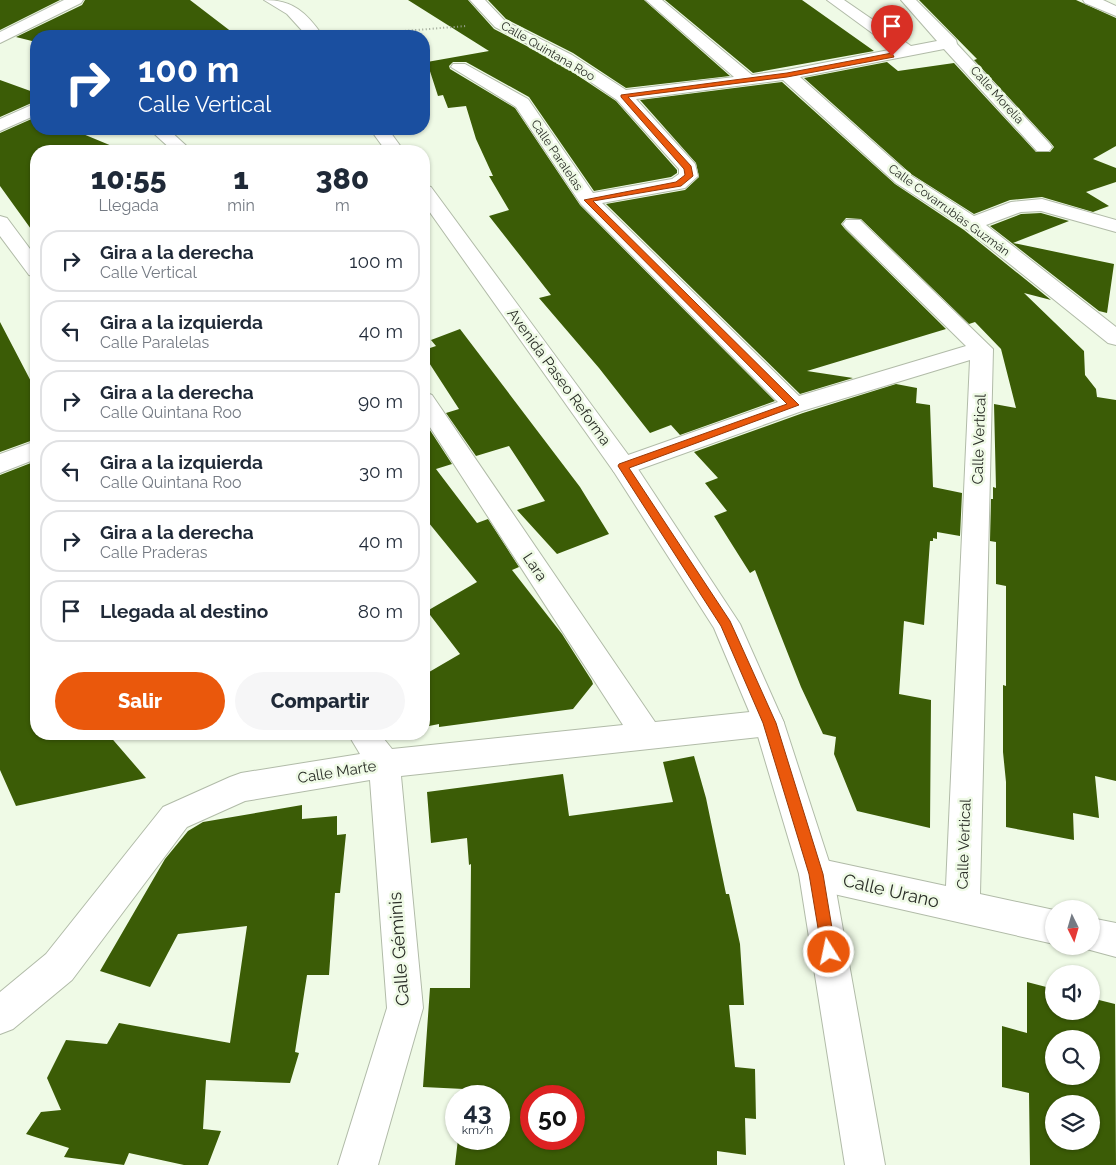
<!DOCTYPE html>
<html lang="es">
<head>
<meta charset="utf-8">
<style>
	body { margin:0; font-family:Raleway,sans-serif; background:#f6f6f7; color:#1f2937; height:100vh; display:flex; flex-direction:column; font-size:19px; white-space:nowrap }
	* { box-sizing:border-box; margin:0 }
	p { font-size:16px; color:#747a83 }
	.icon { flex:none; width:28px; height:28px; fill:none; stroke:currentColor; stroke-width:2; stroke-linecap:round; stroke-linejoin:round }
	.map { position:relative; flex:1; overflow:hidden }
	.drawer { position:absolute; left:30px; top:145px; width:400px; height:595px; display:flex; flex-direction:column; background:#fff; border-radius:20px; box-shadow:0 1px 4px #0004 }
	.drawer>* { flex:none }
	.guide { position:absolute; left:30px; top:30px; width:400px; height:105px; border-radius:20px; box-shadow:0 1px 4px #0004; background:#1a4fa0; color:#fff; overflow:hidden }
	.needle { width:32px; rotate:175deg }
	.controls { position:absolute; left:1045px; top:900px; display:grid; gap:10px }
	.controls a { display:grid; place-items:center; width:55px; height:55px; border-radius:50%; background:#fff; box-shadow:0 1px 4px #0004; font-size:25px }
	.speed { position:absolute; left:445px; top:1085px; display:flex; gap:10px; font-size:25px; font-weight:700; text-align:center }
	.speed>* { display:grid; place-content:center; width:65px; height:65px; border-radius:50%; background:#fff; box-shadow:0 1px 4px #0004; line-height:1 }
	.speed small { font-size:12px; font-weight:400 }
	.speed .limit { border:8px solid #d22; background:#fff; color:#111 }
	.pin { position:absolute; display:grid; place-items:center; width:42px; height:42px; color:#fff; margin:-51px -21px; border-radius:50% 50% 50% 0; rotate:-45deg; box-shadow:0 0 5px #0007 }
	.pin .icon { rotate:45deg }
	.me { position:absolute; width:55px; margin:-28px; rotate:350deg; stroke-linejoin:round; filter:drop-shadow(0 0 4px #0008) }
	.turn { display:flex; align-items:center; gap:18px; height:105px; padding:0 25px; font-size:22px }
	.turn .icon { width:65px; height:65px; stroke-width:2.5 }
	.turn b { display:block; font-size:35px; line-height:42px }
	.eta { display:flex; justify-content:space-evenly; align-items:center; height:85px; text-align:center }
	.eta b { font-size:30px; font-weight:800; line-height:35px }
	.cta { display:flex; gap:10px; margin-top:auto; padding:10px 25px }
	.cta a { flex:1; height:58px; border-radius:30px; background:#ea580c; color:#fff; font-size:20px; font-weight:800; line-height:58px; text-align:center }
	.cta a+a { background:#f6f6f7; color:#1f2937 }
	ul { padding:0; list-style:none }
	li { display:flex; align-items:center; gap:15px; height:62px; margin:0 10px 8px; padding:0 15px; border:2px solid #e0e1e3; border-radius:20px }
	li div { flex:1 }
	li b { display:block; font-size:19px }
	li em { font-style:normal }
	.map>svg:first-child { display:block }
	.building { fill:#3b5c06; fill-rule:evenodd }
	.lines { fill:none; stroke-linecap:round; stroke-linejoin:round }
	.street-casing { stroke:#b1bba8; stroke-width:2 }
	.secondary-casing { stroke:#b1bba8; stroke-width:2 }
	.path { stroke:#9ba394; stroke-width:2; stroke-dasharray:1 2.5; stroke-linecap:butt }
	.street { fill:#fff; fill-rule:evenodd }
	.secondary { fill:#fff; fill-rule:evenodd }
	.route { fill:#ea580c; stroke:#983908 }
	.labels { text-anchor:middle; stroke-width:5; stroke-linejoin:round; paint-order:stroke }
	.far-street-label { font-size:12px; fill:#2a2e27; stroke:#effae6 }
	.street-label { font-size:15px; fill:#2a2e27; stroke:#effae6 }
	.near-street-label { font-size:18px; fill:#2a2e27; stroke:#effae6 }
</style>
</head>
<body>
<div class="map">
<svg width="1116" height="1165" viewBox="0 0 1116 1165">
	<rect width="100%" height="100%" fill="#effae6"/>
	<path class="building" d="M0,0H60L0,30Z
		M85,0H190L237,36H36V42L16,37L82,5Z
		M408,0H468L494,29L559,63L616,101L677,170V173L671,177L594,191L529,97L466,62H453L449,66L450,69L515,108L580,205L775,401L680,435L671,425L650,433L599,368L539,298L551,295L489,216L509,210L489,176H493L476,139L466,106L448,108L443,95L438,96L427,62L489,51Z
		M488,0H644L730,76L626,88L573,53L506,19Z
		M665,0H802L874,51L753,73Z
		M919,0H1076L1116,18V146L1093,159L1116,168V182L1086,192L1109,206L1093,212L1042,197L1010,200L974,214L911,174L804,78L887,62L898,71L954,63L1036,152H1050L1054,147L1050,142L974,60L977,59Z
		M0,80L36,93V101L0,117Z
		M782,82L895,184L964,230L1051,300L1024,293L1084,351L1085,375L1096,389L1097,397L1116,400V781L1095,776L1099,818L1073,813L1074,840L1006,827V782L1003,752V685L1006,686V586L996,584V542L990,541L991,499H993V487L996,488L994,404L1016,408L1001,349L975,322L969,324L861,219L846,218L841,224L845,229L946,329L807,371L853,378L800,394L606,204L685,190L699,177L696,163L640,100Z
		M36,117V129H71L124,151H36V236L0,186V133Z
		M1041,213L1069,221L1013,243L1114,264L1107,313L1099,311L990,226L1021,214Z
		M0,322L36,391V439L0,452Z
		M460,329L580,487L609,534L557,554L517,510L545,501L509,446L476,456L446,413L459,409L424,355V350L436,346L431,340Z
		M896,384L917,388L916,403L930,405L933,487L962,493L960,536L937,532V539L933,538V541H930L924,625L904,621L899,694L931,700L930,828L857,811L834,754L836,737L823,734L801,687L755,570L750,573L714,516L727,511L705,483L718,478L694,452L803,413Z
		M424,421L452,464L436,469L477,523L488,519L519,567L512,570L562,634L592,681L593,684L573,709L439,727V724L424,727V675L460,654L427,611L477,582L424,517Z
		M36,461V734H108L146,778L16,806L0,770V475Z
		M694,756L706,798L726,894H729L740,944L744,1005H729L735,1067L755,1069L756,1119L745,1118L746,1155L717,1151V1165H455L458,1139H499V1096H464V1089L423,1087L430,988H470L471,864L469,865L467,838L431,843L427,792L563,774L569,816L673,802L663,762ZM531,1096H574V1139H531Z
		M302,805V819L337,816V835L346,834L340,893H335L329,975H307L295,1052L299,1053L290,1083L206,1080L203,1129L221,1131L208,1165H184L129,1153L124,1165L64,1157L69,1148L26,1134L41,1112L61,1110L47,1078L66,1040L107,1044L119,1023L230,1043L247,926L178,934L150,987L100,971L165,859L188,831L203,822Z
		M1027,982L1054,989V1011H1091V998L1115,1004L1116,1165H1030L1029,1093L1002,1087V1026L1027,1033ZM1054,1039H1091V1076H1054ZM1054,1104H1091V1141H1054Z"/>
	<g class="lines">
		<g class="street-casing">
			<path id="street" d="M64,0H83L81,3L0,43V32Z
				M470,0H485L505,21L572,55L626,90L734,77L646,0H662L752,75L787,70L894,49L827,0H844L911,46L937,41L901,0H916L956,40L957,44L1049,143L1052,147L1049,151H1037L944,49L800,77L910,175L974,216L1011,202L1042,199L1116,220V232L1041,211L1021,212L986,225L1116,327V345L1108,343L965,228L896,183L783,80L636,99L695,164L698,176L685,188L602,203L799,396L966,346L846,228L843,224L846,220H860L993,349L980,894L1054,910V944L816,890L804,885L799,874L804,863L816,858L946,886L970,360L802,411L632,472L623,475L614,472L611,466L614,460L778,402L581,204L516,107L451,67L453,64H465L528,99L593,193L672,179L679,174V169L617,100L560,61L495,27Z
				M1083,0H1103L1116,6V16L1085,3Z
				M36,103V115L0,131V119Z
				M149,129H168L192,151H173Z
				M0,216L7,218L36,257V277L29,275L0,236Z
				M424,392L432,395L655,722L769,710L780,714L784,723L780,732L769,736L401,776L423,1008L378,1165H338L387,1008L370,780L245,801L187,827L72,980L13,1029L0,1034V992L46,954L163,807L230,777L241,773L360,754L348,734H380L392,749L623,725L424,418Z
				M36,441V459L0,473V454Z
				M1091,918L1116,923V957L1079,947L1091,946Z"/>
		</g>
		<g class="secondary-casing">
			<path id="secondary" d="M264,0C293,0 306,12 323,36H307L287,14Z
				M370,129H388L404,151H386Z
				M424,185L431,187L632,460L740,624L784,723L833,874L885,1165H845L799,874L754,723L714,628L614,472L424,204Z"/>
		</g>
		<path class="path" d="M342,36L466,26"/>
		<use href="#street" class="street"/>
		<use href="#secondary" class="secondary"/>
	</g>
	<path class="route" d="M892,53L894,57L787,77L628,97L691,166L693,176L681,186L593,201L799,405L629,468L730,621L776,723L823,874L836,952L834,957L829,959L824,957L822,952L809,874L763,723L721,626L618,466L619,464L787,404L584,200L676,182L685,175L684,169L621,97V95L787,73Z"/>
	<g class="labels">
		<g class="far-street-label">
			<text transform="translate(548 51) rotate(30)" y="4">Calle Quintana Roo</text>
			<text transform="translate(997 95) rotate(48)" y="4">Calle Morelia</text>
			<text transform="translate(557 155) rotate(56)" y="4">Calle Paralelas</text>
			<text transform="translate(949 210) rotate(36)" y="4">Calle Covarrubias Guzmán</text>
		</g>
		<g class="street-label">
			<text transform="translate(559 377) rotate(54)" y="5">Avenida Paseo Reforma</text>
			<text transform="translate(979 439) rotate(-88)" y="5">Calle Vertical</text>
			<text transform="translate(535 567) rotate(56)" y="5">Lara</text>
			<text transform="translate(337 772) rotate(-9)" y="5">Calle Marte</text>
			<text transform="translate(964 844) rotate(-88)" y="5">Calle Vertical</text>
		</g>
		<g class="near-street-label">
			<text transform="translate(891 891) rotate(13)" y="6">Calle Urano</text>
			<text transform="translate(399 949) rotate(-94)" y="6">Calle Géminis</text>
		</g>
	</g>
</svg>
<div class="controls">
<a><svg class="needle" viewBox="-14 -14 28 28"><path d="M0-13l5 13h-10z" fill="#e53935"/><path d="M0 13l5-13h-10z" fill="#747a83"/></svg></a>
<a><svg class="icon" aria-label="sound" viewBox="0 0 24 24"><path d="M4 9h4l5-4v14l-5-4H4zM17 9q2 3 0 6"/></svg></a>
<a><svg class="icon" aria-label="search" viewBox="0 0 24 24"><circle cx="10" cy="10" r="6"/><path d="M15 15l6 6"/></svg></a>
<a><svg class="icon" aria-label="layers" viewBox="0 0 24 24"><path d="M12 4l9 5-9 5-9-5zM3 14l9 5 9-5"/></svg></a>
</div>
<div class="speed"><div>43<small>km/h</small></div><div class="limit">50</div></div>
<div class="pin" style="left:892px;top:56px;background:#d93025"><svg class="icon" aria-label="arrive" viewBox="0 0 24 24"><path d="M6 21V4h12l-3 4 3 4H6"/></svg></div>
<svg class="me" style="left:829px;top:952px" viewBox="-20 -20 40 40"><circle r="17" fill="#ea580c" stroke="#fff" stroke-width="3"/><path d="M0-11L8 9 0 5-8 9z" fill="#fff"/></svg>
<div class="guide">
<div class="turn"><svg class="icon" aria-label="right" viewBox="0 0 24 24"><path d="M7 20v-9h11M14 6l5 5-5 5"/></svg><div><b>100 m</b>Calle Vertical</div></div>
</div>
<section class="drawer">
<div class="eta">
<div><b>10:55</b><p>Llegada</p></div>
<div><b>1</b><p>min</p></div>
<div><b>380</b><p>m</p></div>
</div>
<ul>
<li><svg class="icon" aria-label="right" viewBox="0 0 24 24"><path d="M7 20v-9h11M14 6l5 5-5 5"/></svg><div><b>Gira a la derecha</b><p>Calle Vertical</p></div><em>100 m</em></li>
<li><svg class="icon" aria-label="left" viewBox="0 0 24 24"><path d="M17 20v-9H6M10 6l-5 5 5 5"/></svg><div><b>Gira a la izquierda</b><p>Calle Paralelas</p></div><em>40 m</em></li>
<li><svg class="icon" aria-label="right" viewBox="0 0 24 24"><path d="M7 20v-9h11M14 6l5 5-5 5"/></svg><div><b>Gira a la derecha</b><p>Calle Quintana Roo</p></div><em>90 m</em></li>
<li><svg class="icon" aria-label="left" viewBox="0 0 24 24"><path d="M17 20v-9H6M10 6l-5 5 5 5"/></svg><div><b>Gira a la izquierda</b><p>Calle Quintana Roo</p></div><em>30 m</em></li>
<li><svg class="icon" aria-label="right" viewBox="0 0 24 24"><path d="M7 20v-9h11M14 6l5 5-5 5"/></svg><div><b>Gira a la derecha</b><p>Calle Praderas</p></div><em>40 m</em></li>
<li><svg class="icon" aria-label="arrive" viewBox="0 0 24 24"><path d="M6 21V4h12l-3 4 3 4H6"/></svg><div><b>Llegada al destino</b></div><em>80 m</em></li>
</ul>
<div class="cta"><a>Salir</a><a>Compartir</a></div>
</section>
</div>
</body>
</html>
